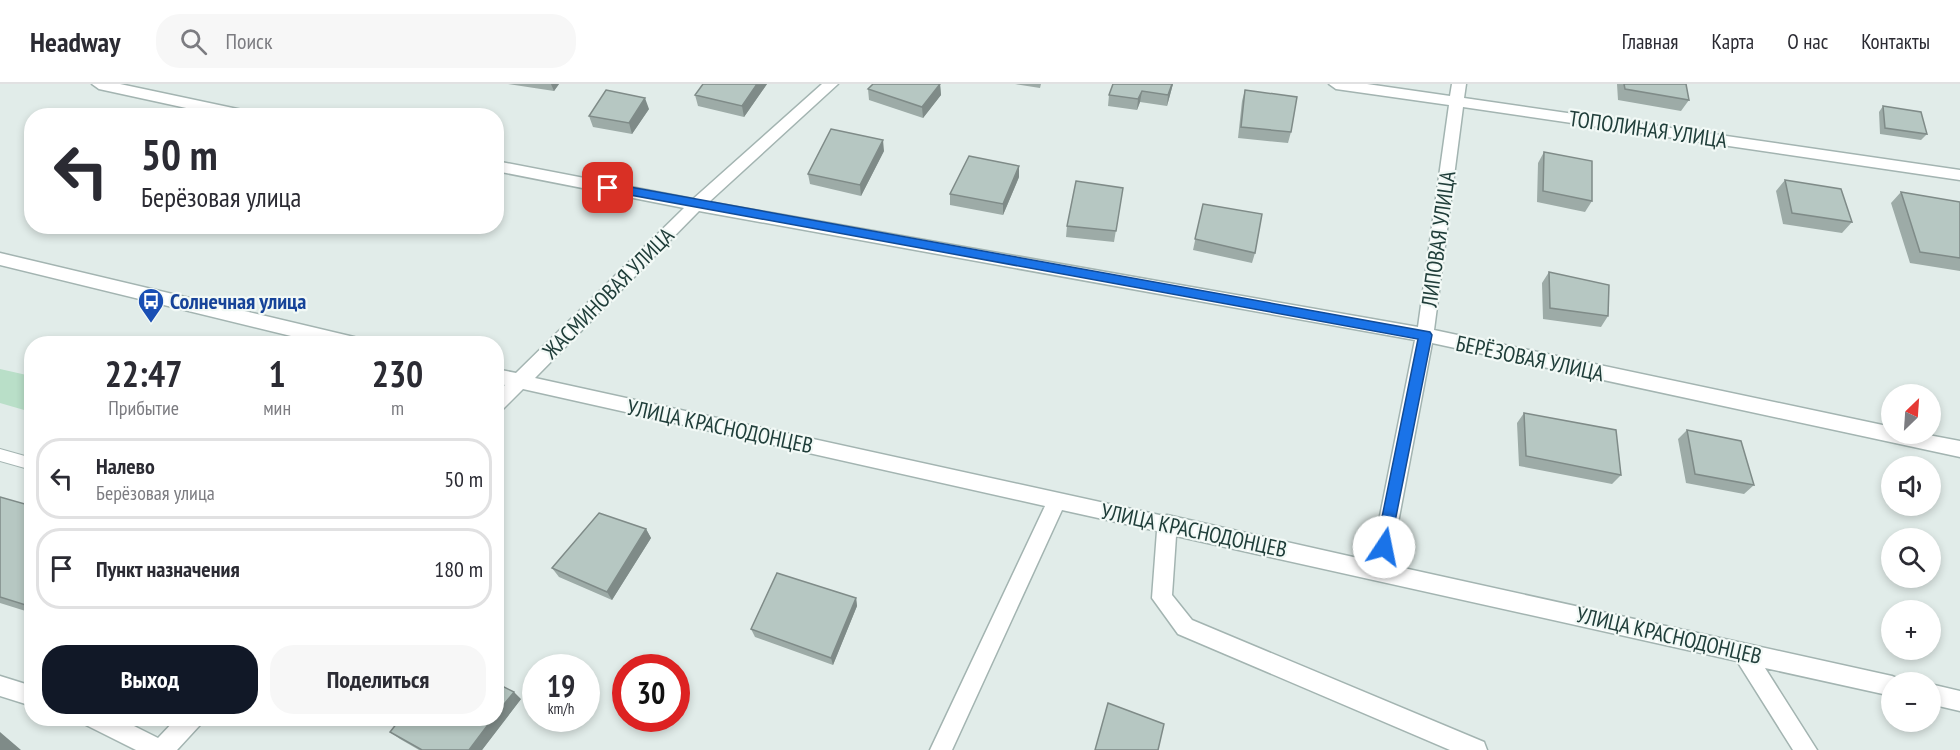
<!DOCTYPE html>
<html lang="ru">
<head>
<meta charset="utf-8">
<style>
	body { margin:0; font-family:"PT Sans Narrow",sans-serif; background:#f7f7f7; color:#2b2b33; height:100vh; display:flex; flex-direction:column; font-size:22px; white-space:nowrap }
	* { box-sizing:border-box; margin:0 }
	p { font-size:20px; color:#7c7c81 }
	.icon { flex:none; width:33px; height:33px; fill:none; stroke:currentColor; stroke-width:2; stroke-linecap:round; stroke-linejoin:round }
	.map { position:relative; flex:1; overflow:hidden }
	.panel { position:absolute; left:24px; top:252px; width:480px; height:390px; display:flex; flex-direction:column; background:#fff; border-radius:24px; box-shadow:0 3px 9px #0003 }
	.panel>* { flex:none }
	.top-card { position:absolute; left:24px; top:24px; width:480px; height:126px; border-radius:24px; box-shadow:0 3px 9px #0003; background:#fff; color:#2b2b33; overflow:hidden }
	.needle { width:39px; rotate:25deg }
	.fabs { position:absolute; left:1881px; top:300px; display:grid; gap:12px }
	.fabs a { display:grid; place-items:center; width:60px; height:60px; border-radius:50%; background:#fff; box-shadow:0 3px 9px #0003; font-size:30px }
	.speed { position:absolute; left:522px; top:570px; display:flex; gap:12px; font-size:30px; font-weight:700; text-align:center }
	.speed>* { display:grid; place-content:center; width:78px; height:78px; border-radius:50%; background:#fff; box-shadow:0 3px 9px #0003; line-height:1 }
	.speed small { font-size:15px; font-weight:400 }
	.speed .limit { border:9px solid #d22; background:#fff; color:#111 }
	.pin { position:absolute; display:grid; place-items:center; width:51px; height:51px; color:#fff; margin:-26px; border-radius:12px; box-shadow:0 3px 9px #0006 }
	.me { position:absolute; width:66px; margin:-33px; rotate:11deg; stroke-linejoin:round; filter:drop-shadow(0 0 4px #0008) }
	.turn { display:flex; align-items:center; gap:21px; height:126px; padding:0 18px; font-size:27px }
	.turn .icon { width:78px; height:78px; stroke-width:2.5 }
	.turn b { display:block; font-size:42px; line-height:51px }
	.eta { display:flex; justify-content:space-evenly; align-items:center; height:102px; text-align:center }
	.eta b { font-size:36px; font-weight:700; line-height:42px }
	.primary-button { display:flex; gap:12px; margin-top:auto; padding:12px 18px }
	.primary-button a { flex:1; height:69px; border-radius:24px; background:#111827; color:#fff; font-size:24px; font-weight:700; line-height:69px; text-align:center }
	.primary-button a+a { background:#f7f7f7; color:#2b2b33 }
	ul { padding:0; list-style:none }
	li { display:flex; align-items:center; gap:18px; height:81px; margin:0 12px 9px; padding:0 6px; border:3px solid #e1e1e2; border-radius:24px }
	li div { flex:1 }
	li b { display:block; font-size:22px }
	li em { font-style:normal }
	header { display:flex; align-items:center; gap:36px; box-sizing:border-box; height:84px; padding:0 30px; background:#fff; border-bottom:2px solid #e1e1e2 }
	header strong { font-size:28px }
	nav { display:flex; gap:33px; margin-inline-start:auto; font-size:21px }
	.search { width:420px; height:54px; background:#f7f7f7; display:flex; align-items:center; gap:15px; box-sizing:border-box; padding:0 21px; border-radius:24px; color:#7c7c81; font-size:22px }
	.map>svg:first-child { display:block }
	.green { fill:#b9dfc8 }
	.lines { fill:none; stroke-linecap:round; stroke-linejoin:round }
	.service-casing { stroke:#a3b4b1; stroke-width:2 }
	.minor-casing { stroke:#a3b4b1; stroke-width:3 }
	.service { fill:#fff; fill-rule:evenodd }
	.minor { fill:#fff; fill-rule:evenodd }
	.wall { fill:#9daba7 }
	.shaded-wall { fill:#7f8b88 }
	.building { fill:#b6c7c2; stroke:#7f8b88; stroke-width:1.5 }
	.route { fill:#1a73e8; stroke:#114b97; stroke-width:1.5 }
	.labels { text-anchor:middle; stroke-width:4.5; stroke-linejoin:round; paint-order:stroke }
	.street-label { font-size:22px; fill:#203e3a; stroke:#f2f9f6 }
	.transit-label { font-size:22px; font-weight:bold; fill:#164399; stroke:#f2f9f6; text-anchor:start }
</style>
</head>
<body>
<header>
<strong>Headway</strong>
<div class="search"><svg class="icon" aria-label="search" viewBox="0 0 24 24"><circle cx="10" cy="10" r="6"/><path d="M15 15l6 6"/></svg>Поиск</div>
<nav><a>Главная</a><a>Карта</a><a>О нас</a><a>Контакты</a></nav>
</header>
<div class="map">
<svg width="1960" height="666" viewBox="0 0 1960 666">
	<rect width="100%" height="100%" fill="#e1ece9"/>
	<path class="green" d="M0,285L31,292V328L0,319Z"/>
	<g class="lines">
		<g class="service-casing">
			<path id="service" d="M0,365L32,374V386L0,377Z"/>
		</g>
		<g class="minor-casing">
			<path id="minor" d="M92,0H120L247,27L254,32H223L99,5Z
				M822,0H838L709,118L1418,243L1449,21L1336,5L1329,0H1367L1450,12L1452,0H1466L1464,14L1960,86V96L1463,23L1434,246L1892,343V350H1923L1960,357V373L1432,259L1390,481L1892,592L1899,595L1901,598H1892V612L1765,584L1817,666H1793L1737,577L1176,452L1172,511L1192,536L1484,658L1487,666H1450L1178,550L1152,514L1157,447L1062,426L952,666H930L1045,422L523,305L502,326L496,328V309L505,301L496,299V285L516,289L684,124L496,87V77L693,115ZM699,127L1415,256L1371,477L1167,431L1164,432L535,294Z
				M0,169L354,253L360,255L362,260H324L0,181Z
				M0,592L32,602V622L0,612Z
				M1930,600L1960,607V627L1930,620Z
				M83,634H118L158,654L177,634H203L200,641L177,666H136L86,641Z"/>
		</g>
		<use href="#service" class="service"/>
		<use href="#minor" class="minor"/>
	</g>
	<path class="wall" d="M508,0H559L554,7Z
		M703,0H767L744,33L698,22L695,11Z
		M940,0L941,11L923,34L869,16L868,5Z
		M1015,0H1041L1040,4Z
		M1113,0H1173L1167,22L1140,18L1137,26L1108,22L1109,11Z
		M1617,0H1686L1689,16L1681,27L1618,16Z
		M1245,6L1291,48L1288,59L1238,54L1242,17Z
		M1883,22L1927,50L1921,56L1880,50L1879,28Z
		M649,25L632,50L593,43L589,32Z
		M884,67L861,112L810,100L808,90Z
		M1544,68L1592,117L1585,128L1537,118L1538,79Z
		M1019,93L1003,131L950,121V110Z
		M1785,96L1852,138L1842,149L1783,140L1776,107Z
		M1123,104L1114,158L1066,153L1067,142Z
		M1901,108L1960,118V187L1910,179L1891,119Z
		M1203,120L1255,169L1252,179L1193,166Z
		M416,142H439L437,146Z
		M1549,188L1608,232L1601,243L1543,235L1542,199Z
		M1524,329L1621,391L1612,400L1519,382L1517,339Z
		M1687,346L1754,401L1744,410L1686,399L1678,355Z
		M0,413L32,422V529L0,519Z
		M646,445L651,454L612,516L559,493L552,484Z
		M856,514L857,522L833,581L755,553L751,545Z
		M521,615L482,666H419L400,655L390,648Z"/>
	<path class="shaded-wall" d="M551,0H559L554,7Z
		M757,0H767L744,33L742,22Z
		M940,0L941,11L923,34L922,23Z
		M1172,0H1173L1167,22L1168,11Z
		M1142,7L1140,18L1137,26L1138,15Z
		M645,14L649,25L632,50L629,39Z
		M883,56L884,67L861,112L860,101Z
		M1019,82V93L1003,131V120Z
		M646,445L651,454L612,516L607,508Z
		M856,514L857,522L833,581L831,574Z
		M514,608L521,615L482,666H469L493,634H496V630Z
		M0,648L21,666H0Z"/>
	<path class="building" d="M703,0H757L742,22L695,11Z
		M873,0H940L922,23L868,5Z
		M1113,0H1172L1168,11L1142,7L1138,15L1109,11Z
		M1624,0H1686L1689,16L1625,5Z
		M606,6L645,14L629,39L589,32Z
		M1245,6L1297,13L1291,48L1241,43Z
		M1883,22L1921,28L1927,50L1885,44Z
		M831,45L883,56L860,101L808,90Z
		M1544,68L1592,77V117L1543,107Z
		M969,72L1019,82L1003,120L950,110Z
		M1785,96L1841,105L1852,138L1792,129Z
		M1076,97L1123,104L1116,147L1067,142Z
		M1901,108L1960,118V174L1920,168Z
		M1203,120L1262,130L1255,169L1195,155Z
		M1549,188L1609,201L1608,232L1550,224Z
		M1524,329L1616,346L1621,391L1526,372Z
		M1687,346L1741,357L1754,401L1695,390Z
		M0,413L32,422V523L0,513Z
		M599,429L646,445L607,508L552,484Z
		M777,489L856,514L831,574L751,545Z
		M496,599L514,608L496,630Z
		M1108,619L1164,640L1158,666H1095Z
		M401,634H493L469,666H422L390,648Z"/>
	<path class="route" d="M608,99L1430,248L1432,251L1389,468L1384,469L1379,468L1376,463L1418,255L603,106V101Z"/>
	<defs>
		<g id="bus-pin" transform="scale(1.35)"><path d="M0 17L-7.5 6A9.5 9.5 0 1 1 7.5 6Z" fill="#1a4fb4" stroke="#f2f9f6"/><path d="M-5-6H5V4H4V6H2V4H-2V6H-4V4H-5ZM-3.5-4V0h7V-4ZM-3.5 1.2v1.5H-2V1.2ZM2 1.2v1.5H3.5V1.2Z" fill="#fff"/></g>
	</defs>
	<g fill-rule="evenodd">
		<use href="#bus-pin" x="151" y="217"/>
	</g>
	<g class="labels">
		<g class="street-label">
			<text transform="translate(1648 45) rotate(8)" y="8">ТОПОЛИНАЯ УЛИЦА</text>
			<text transform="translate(1438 155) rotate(-82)" y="8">ЛИПОВАЯ УЛИЦА</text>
			<text transform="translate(608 209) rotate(-45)" y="8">ЖАСМИНОВАЯ УЛИЦА</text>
			<text transform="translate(1530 274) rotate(12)" y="8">БЕРЁЗОВАЯ УЛИЦА</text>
			<text transform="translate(720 342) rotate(12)" y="8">УЛИЦА КРАСНОДОНЦЕВ</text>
			<text transform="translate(1194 446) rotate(12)" y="8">УЛИЦА КРАСНОДОНЦЕВ</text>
			<text transform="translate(1669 551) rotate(13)" y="8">УЛИЦА КРАСНОДОНЦЕВ</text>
		</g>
		<g class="transit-label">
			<text x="170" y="225">Солнечная улица</text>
		</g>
	</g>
</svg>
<div class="fabs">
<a><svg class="needle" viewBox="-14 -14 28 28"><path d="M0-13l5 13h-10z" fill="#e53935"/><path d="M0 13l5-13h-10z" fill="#7c7c81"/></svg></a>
<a><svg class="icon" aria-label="sound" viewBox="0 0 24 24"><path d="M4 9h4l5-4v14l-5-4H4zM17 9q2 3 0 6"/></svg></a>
<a><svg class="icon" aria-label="search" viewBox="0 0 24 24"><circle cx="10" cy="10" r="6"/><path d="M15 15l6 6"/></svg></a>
<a>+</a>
<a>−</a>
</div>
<div class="speed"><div>19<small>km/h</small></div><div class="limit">30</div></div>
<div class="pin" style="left:608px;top:104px;background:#d93025"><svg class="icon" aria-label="arrive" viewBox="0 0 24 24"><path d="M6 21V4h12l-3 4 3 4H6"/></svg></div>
<svg class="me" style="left:1384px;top:463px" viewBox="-20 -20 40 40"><circle r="19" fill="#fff"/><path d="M0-13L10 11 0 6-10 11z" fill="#1a73e8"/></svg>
<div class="top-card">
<div class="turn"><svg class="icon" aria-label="left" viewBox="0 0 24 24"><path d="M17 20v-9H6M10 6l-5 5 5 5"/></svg><div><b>50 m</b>Берёзовая улица</div></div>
</div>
<section class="panel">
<div class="eta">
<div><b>22:47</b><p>Прибытие</p></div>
<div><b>1</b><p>мин</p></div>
<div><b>230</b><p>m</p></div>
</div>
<ul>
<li><svg class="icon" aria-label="left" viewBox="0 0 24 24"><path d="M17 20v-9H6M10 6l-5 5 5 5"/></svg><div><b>Налево</b><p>Берёзовая улица</p></div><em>50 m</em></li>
<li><svg class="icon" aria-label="arrive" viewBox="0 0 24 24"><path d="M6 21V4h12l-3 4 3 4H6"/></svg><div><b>Пункт назначения</b></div><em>180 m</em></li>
</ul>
<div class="primary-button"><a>Выход</a><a>Поделиться</a></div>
</section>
</div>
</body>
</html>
